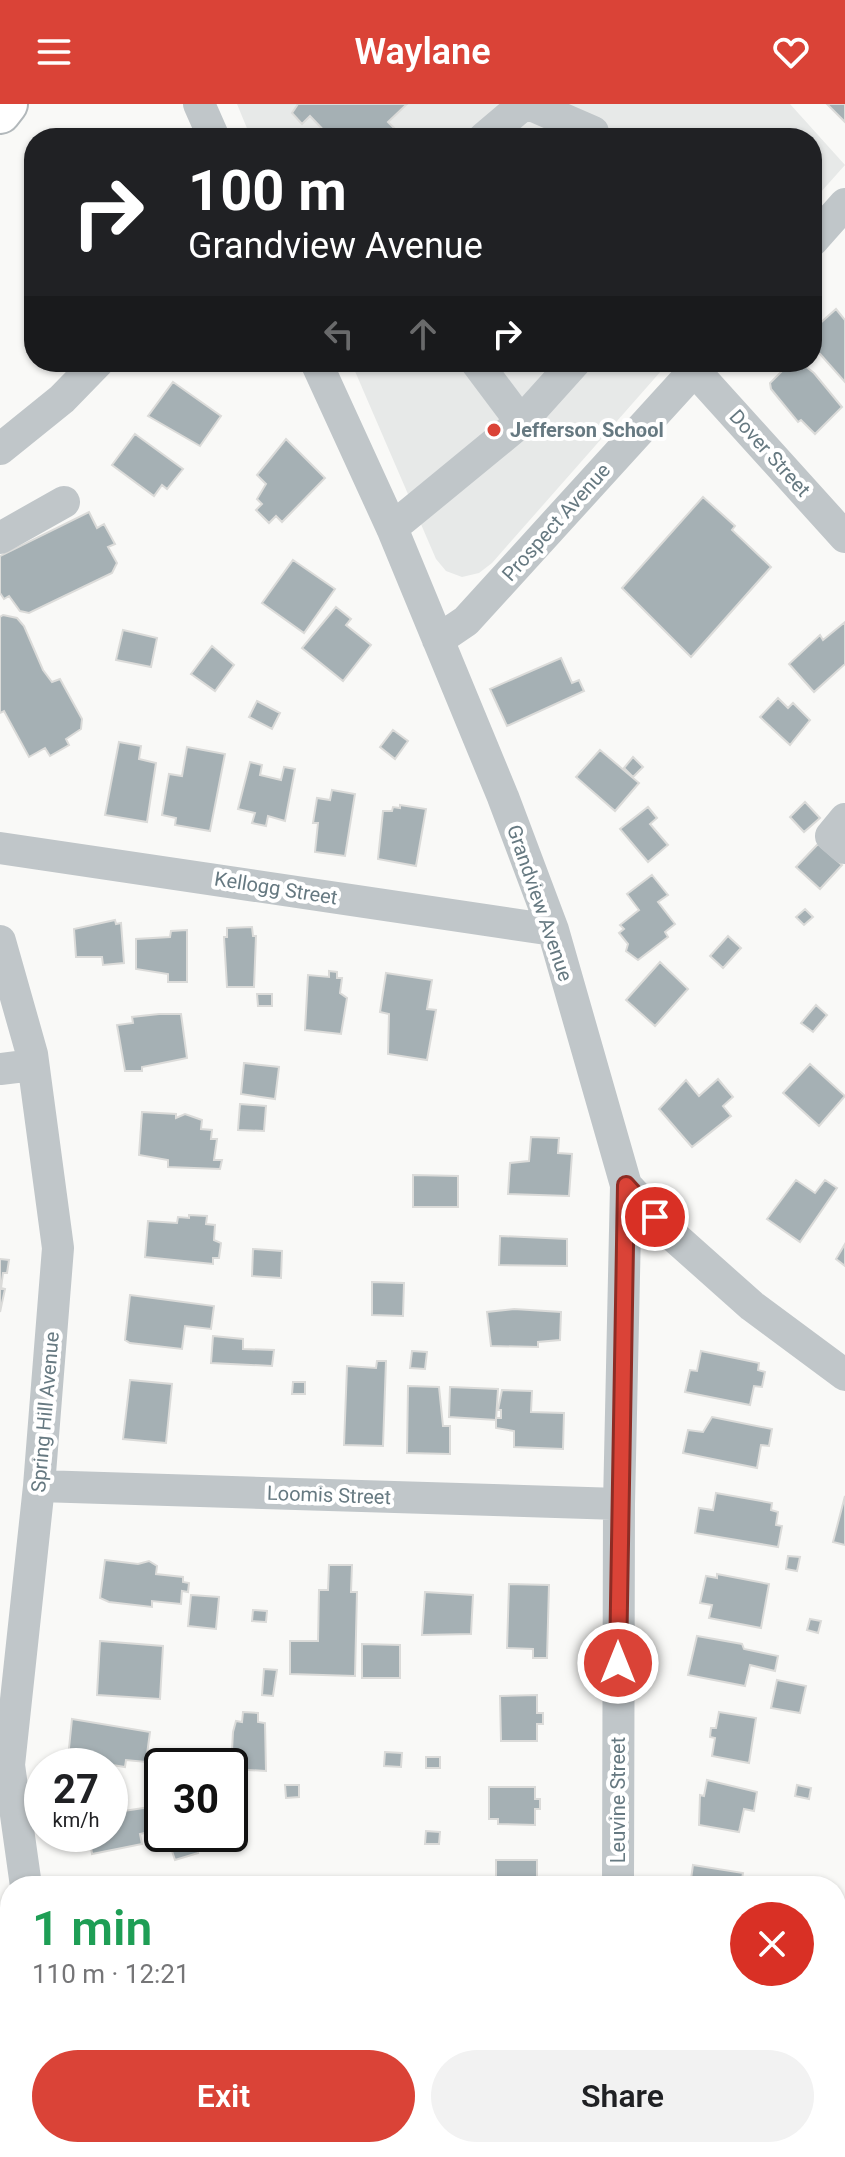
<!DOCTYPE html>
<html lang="en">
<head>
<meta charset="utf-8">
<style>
	body { margin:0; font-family:Roboto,sans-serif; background:#f2f2f2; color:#202124; height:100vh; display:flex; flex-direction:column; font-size:30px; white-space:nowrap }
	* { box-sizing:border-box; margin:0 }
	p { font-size:26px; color:#757577 }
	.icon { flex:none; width:44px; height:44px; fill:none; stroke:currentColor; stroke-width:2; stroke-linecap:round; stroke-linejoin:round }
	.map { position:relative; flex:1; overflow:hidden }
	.details { position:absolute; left:0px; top:1772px; width:846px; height:282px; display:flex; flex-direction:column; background:#fff; border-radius:32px 32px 0 0; box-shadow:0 2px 6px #0004 }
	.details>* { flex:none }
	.guide { position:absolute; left:24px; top:24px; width:798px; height:244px; border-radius:32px; box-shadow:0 2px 6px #0004; background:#202124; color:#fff; overflow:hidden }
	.speed { position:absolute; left:24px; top:1644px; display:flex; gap:16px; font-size:40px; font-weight:700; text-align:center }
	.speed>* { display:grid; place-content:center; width:104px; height:104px; border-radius:50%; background:#fff; box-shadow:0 2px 6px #0004; line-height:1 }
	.speed small { font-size:20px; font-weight:400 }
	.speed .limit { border:4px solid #111; border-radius:12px; background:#fff; color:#111 }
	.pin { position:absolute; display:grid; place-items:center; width:68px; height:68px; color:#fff; margin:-34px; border:4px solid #fff; border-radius:50%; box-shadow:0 2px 8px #0007 }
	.me { position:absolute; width:88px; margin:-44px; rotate:0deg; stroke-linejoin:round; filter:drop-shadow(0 0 6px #0008) }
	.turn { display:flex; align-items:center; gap:28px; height:168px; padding:0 32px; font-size:36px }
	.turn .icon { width:104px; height:104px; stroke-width:2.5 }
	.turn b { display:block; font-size:56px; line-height:68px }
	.lanes { display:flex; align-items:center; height:76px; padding:0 32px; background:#0003; justify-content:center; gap:40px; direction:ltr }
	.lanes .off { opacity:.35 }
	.round { display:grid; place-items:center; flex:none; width:84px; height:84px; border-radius:42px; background:#f2f2f2 }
	.overview { display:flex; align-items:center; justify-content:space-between; height:136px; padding:0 32px }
	h1 { font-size:48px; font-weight:600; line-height:60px; color:#1e9e55 }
	.button { display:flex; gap:16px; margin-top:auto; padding:16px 32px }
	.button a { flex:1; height:92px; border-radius:48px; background:#da4337; color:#fff; font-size:32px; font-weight:600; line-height:92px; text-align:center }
	.button a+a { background:#f2f2f2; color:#202124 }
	header { display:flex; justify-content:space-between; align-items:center; height:104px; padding:0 32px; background:#da4337; color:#fff; font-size:36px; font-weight:600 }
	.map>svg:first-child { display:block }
	.built { fill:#e7e9e8 }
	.building { fill:#a5b0b4; stroke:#dbdbd9; stroke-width:2 }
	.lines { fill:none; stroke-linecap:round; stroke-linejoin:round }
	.major-casing { stroke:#b2b8bb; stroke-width:44 }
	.minor { stroke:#c0c6c9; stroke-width:32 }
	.major { stroke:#fff; stroke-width:40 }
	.route-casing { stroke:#8e2c24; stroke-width:20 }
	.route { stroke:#da4337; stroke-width:14 }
	.poi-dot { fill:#da4337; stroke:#fff; stroke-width:3 }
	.labels { text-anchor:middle; stroke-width:8; stroke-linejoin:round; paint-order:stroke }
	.poi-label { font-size:20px; font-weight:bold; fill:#667981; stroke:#fff; text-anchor:start }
	.street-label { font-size:20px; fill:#667981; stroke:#fff }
</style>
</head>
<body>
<header><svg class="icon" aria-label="menu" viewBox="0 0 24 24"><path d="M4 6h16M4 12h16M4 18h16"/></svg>Waylane<svg class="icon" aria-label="heart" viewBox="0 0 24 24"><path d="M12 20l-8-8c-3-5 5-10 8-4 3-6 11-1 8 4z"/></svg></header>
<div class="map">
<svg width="845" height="2053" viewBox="0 0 845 2053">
	<rect width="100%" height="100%" fill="#f9f9f7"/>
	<path class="built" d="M237,0H790L845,61L812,98V34H251Z
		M351,258H669L492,459L479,469L462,473L446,467L436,455Z"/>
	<path class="building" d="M298,0H407L388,18L396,26L388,34L377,31L374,34H331L310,12L302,20L292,9Z
		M827,0H845V18Z
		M836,205L845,216V278L812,241V232L819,225L817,222Z
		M791,258H800L814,269L842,303L815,330L801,316L798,318L771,285L770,279Z
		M173,278L221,312L200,342L148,312Z
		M135,330L183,365L167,385L162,381L154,392L112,361Z
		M286,335L325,374L282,418L276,412L269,419L256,406L262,400L257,395L266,380L257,371Z
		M703,393L735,422L732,426L771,463L691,553L622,484Z
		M89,408L97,424L104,420L115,440L108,443L117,459L112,469L29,509L20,507L9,492L4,495L0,489V452Z
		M293,456L335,485L304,529L262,499Z
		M336,503L351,515L346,521L371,541L343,577L302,544Z
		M3,511L17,514L24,522L43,566L52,578L60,575L82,615L81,625L66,635L69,641L50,652L45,644L29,653L4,607L0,609V513Z
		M845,518V560L814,588L789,560L820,531L823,536Z
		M123,526L157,534L151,563L116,556Z
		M212,542L234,561L215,587L191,570Z
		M561,554L572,579L579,576L584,587L507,622L490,585Z
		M778,594L788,604L793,599L810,616L790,641L760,613Z
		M257,597L280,609L272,625L249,613Z
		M393,626L408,637L395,655L380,643Z
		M119,638L141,642L139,655L156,659L147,718L105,711Z
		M187,643L225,650L210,727L175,721L176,714L162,711L169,670L182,672Z
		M600,646L639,679L615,707L576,673Z
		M633,653L643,663L633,673L624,664Z
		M250,658L262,661L260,671L281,676L284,663L295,665L285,717L268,712L266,722L252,719L255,709L238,705Z
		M332,686L355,690L345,752L315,748L318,719H313L317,694L330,696Z
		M805,698L820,714L804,728L790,713Z
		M400,701L426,705L416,762L378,755L383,707H392L393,703L400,704Z
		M648,703L657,714L650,720L668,741L648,758L620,725Z
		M818,740L842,761L820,785L796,763Z
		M652,771L668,791L658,798L675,820L665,828L668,833L638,856L626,847L628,840L619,829L624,825L620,821L639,806L627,790Z
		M805,805L813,813L804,821L796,813Z
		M115,816L116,820L121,819L124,859L103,861L102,853H76L74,825Z
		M252,823L253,832H256L254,883H227L224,833H227V824Z
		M187,826V878H168V870L136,865V835L170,833L171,827Z
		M728,832L741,844L723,864L710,852Z
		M660,858L688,885L655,922L626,896Z
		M329,867L337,868V874H342L340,889L347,894L341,930L305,926L308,871L329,873Z
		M386,869L432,876L427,905L436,906L427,956L388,950L389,910L380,908Z
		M257,890H272V902H258Z
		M816,901L827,911L813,928L801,919Z
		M159,910H181L187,954L142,963V967H125L117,921L133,919L132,913Z
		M244,959L279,963L275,995L241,990Z
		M810,960L845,992L819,1022L783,989Z
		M718,975L733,993L723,1002L731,1012L692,1043L659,1005L686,976L699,992Z
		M240,1000L266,1002L264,1027L238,1026Z
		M142,1008L176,1010V1014L185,1010L202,1016L201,1025L212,1026L211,1035H217L214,1056H222L220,1065L168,1063V1056L139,1051Z
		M531,1033L559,1034L558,1049L572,1050L569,1092L508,1090L510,1059L529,1057Z
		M413,1071L458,1072V1103H413Z
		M796,1076L815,1089L825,1076L837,1084L800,1138L767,1115Z
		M189,1111L207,1112L206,1120L215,1121L214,1136L221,1139L219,1154H213V1160L145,1153L148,1117L177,1119L178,1113L189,1114Z
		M500,1132L567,1135V1162L499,1161Z
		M845,1140V1162L836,1155Z
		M253,1145L282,1147L281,1174L252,1172Z
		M0,1155L9,1156L7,1169H3L1,1184L5,1185L0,1208Z
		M372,1178L404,1179L403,1212L372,1211Z
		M130,1191L214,1202L211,1225L185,1222L182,1245L130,1239L125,1236Z
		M514,1205L561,1208L560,1236L538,1238V1243L491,1242L487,1208Z
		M213,1232L243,1235V1245L274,1246L272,1262L211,1259Z
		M412,1247L427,1248L425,1265L410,1264Z
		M701,1247L759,1259L758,1266L765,1268L762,1283L754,1282L750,1301L685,1288L690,1266L697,1267Z
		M377,1257H386L383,1342L344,1341L347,1262L376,1264Z
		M130,1276L172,1280L166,1339L123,1335Z
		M293,1278H305V1290H292Z
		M408,1282L439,1283L443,1322H450V1350L407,1349Z
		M450,1283L498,1285L496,1316L449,1313Z
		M502,1286L532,1287L531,1308L564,1309L563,1345L514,1343V1327L496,1324V1314H501V1306H498Z
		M712,1313L772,1325L769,1342L761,1341L757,1364L683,1349L688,1326L703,1328Z
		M716,1389L772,1399L771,1406L778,1408L776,1421L782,1422L778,1443L695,1429L699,1404L713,1406Z
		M845,1392V1441L833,1438Z
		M788,1452L800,1453L797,1467L786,1465Z
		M105,1456L138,1460L149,1457L157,1462L156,1470L183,1473V1478L189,1479L188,1488L182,1487L181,1500L152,1497V1503L109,1498L100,1494Z
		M329,1461H352L351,1488H357L355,1572L290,1570V1537H318L319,1486H328Z
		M717,1470L769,1480L761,1524L709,1514L712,1501L700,1499L706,1472L717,1474Z
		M509,1480L549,1481L547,1554H533V1545L507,1544Z
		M425,1488L473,1491L471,1530L422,1531Z
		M191,1491L219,1493L216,1525L188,1522Z
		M253,1506L267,1507L266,1518L252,1517Z
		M810,1515L821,1517L818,1529L807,1526Z
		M697,1532L742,1540L744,1545L778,1552L775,1567L750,1561L745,1582L688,1571Z
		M100,1537L163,1542L160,1595L97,1591Z
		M362,1540L400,1541V1574H362Z
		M264,1565L277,1566L273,1592L262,1591Z
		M777,1576L806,1582L800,1609L771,1604Z
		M537,1591V1609H543V1620H537V1637H501L500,1592Z
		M243,1608L258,1609V1618L265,1619L266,1667L231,1665L233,1628L236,1617L242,1618Z
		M719,1608L756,1614L749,1659L712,1652L715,1634L710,1633L711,1624H716Z
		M72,1615L150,1628L146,1658L126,1656L125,1663L68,1654Z
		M385,1648L402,1649L401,1663L384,1662Z
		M426,1653H440V1664H426Z
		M707,1676L757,1688L754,1707L744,1705L739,1728L699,1721L700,1691L704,1692Z
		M285,1681H299V1693L286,1694Z
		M797,1681L811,1684L809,1695L795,1692Z
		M489,1683H535V1695H540V1705H535V1721L498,1720V1715H489Z
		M157,1702L162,1725L140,1730L142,1740L92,1750L89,1730H110V1709Z
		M426,1727L440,1728L439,1740H425Z
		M194,1731L198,1749L175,1756L169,1738Z
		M496,1756H537V1782H496Z
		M693,1761L743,1769L741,1781L748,1782H690Z
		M845,1890V1940L836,1937V1916Z
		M10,2035V2044H19L20,2053H0V2036Z
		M201,2044H247L248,2046L236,2050L237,2053H179Z
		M498,2044H555V2053H498Z
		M703,2044H739V2049L703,2048Z"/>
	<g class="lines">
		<g class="major-casing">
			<path id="major" d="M0,9L7,0"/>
		</g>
		<path class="minor" d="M199,0L214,34
			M529,0L593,28L594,34
			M484,34L524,0
			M812,137L845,100
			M316,258L392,424L503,693L553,826L626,1081L670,1129L752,1202L845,1271
			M476,258L521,318
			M694,266L845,433
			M0,345L62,295L98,258
			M392,424L521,318L575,258
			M0,434L64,398
			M438,536L466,517L702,258
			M845,715L831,732L845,744
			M0,744L553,826
			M0,837L32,950L58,1144L39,1382L9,1661L26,1782
			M0,965L33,961
			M39,1382L619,1400
			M618,1782L619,1400L626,1081
			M0,1904L10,1906
			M98,2044L101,2053
			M620,2044V2053"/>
		<use href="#major" class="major"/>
	</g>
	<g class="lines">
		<g class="route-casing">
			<path id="route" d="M618,1559L626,1081L655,1113"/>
		</g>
		<use href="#route" class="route"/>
	</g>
	<circle class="poi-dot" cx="494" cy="326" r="8"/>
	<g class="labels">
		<g class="poi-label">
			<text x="510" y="333">Jefferson School</text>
		</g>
		<g class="street-label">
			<text transform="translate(770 349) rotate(48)" y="7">Dover Street</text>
			<text transform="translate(556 418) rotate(-48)" y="7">Prospect Avenue</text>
			<text transform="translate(276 784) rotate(9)" y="7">Kellogg Street</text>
			<text transform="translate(540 799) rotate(71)" y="7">Grandview Avenue</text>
			<text transform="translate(45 1308) rotate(-85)" y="7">Spring Hill Avenue</text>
			<text transform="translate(329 1391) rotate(2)" y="7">Loomis Street</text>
			<text transform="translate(618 1696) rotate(-90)" y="7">Leuvine Street</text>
		</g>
	</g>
</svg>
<div class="speed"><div>27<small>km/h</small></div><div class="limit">30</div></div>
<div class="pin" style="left:655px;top:1113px;background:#d93025"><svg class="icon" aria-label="arrive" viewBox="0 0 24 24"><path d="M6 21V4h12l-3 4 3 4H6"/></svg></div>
<svg class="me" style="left:618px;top:1559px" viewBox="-20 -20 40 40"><circle r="17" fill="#da4337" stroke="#fff" stroke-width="3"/><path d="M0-11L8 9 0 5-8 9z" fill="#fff"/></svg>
<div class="guide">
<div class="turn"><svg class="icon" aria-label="right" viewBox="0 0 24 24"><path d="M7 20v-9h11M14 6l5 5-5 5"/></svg><div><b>100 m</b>Grandview Avenue</div></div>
<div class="lanes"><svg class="icon off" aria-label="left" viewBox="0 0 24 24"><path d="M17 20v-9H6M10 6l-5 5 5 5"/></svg><svg class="icon off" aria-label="ahead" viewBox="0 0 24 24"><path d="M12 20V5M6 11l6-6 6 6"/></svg><svg class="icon" aria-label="right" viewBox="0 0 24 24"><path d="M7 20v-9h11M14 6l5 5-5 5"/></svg></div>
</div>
<section class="details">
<div class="overview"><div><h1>1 min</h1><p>110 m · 12:21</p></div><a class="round" style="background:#d93025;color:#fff"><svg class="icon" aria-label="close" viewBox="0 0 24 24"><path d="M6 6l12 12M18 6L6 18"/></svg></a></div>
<div class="button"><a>Exit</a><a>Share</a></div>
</section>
</div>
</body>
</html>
